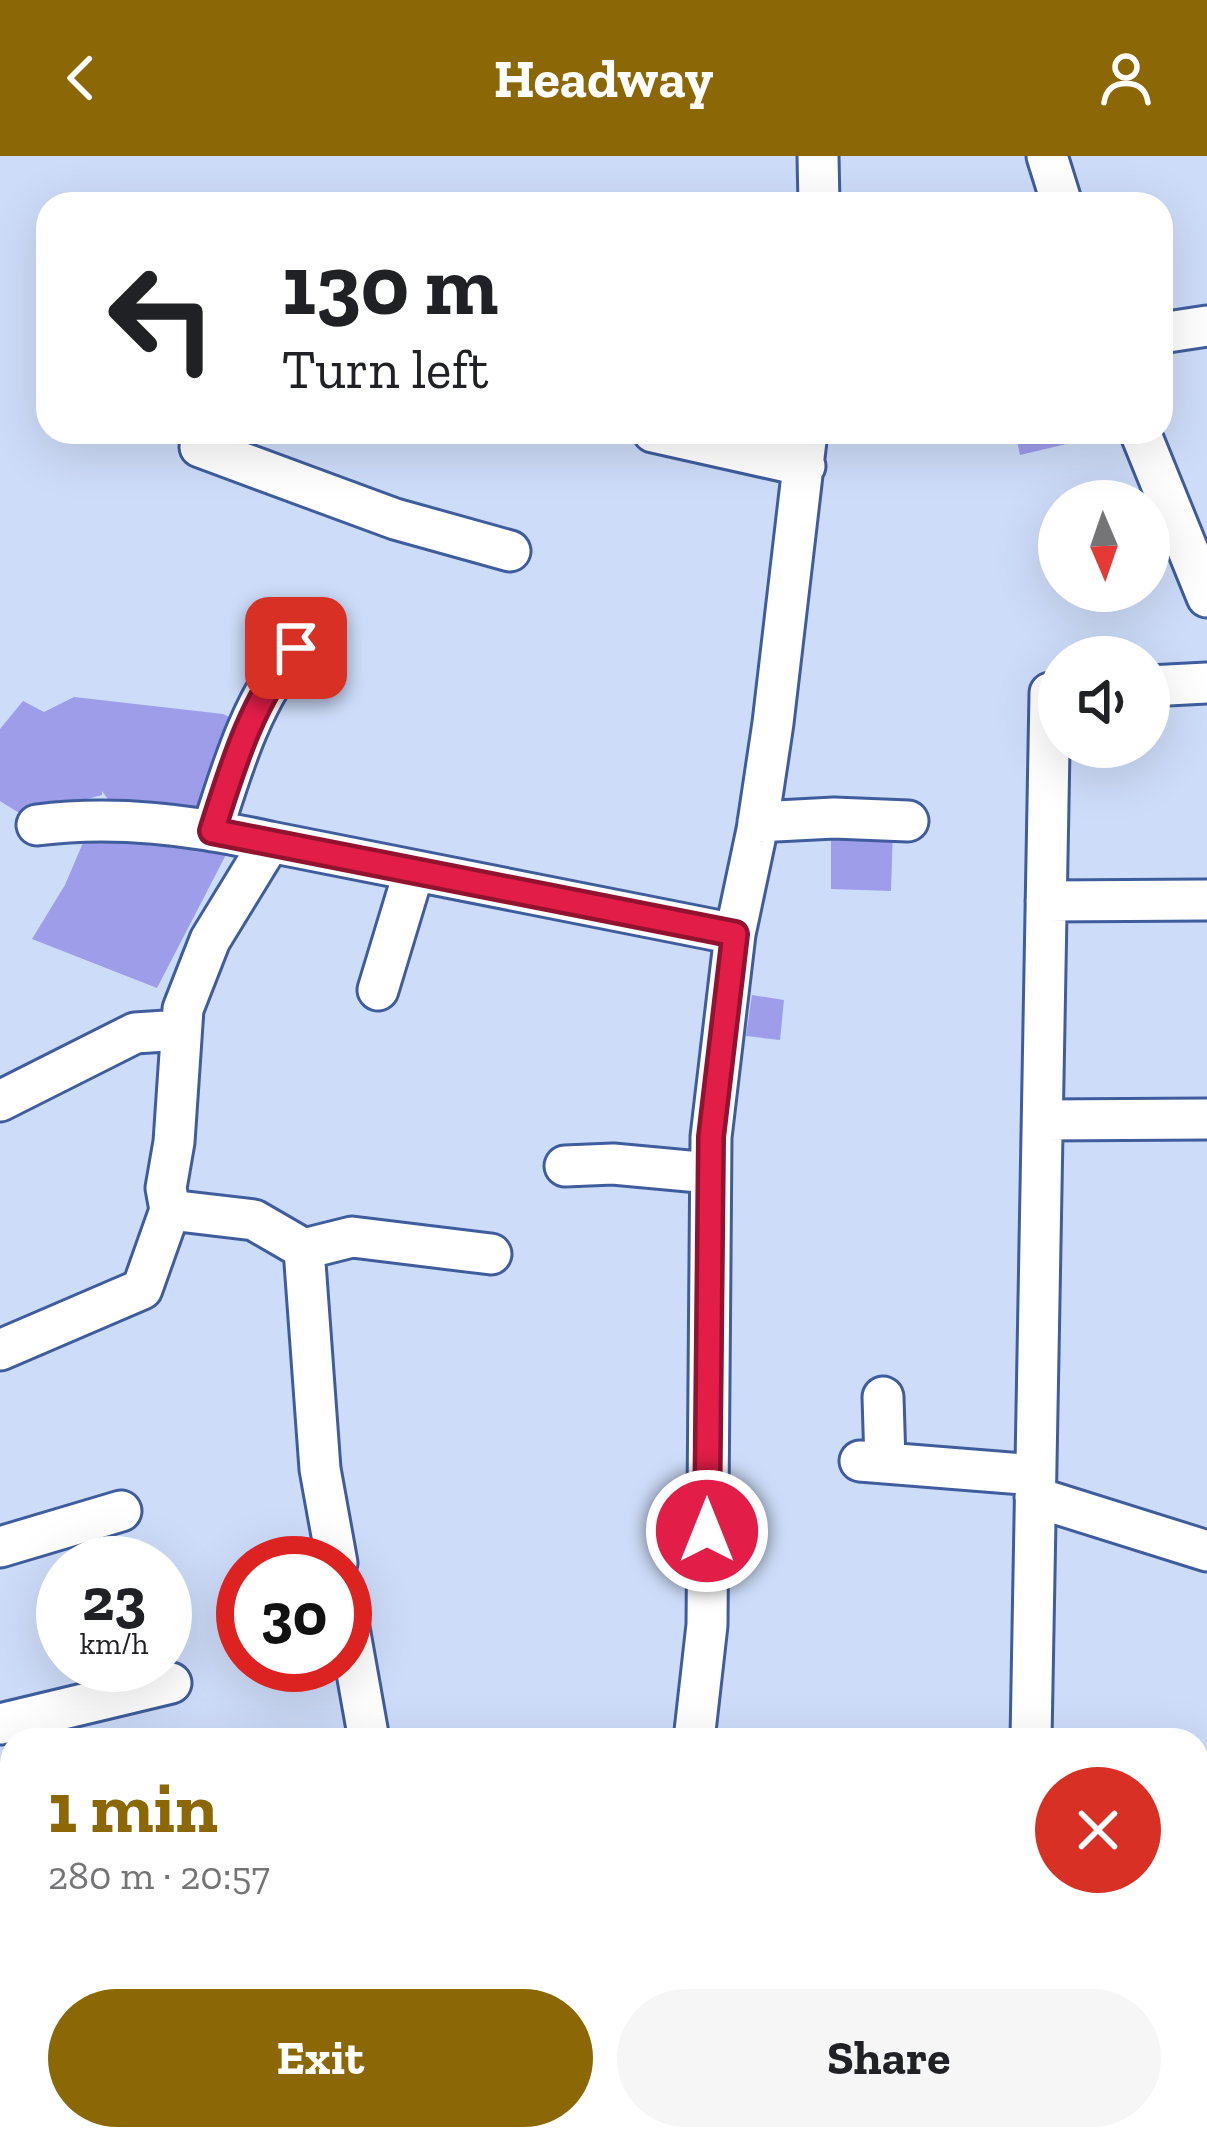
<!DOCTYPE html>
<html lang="en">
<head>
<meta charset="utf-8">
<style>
	body { margin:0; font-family:"Zilla Slab",serif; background:#f6f6f6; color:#202124; height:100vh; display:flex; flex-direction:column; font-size:45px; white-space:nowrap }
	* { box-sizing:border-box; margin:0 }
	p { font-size:39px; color:#757577 }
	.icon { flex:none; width:66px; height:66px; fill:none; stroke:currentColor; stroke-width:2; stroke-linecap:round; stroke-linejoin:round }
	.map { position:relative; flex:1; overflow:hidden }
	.side { position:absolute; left:0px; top:1572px; width:1209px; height:423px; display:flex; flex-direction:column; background:#fff; border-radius:36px 36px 0 0; box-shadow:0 12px 48px #0002 }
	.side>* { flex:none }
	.banner { position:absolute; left:36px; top:36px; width:1137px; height:252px; border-radius:36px; box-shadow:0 12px 48px #0002; background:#fff; color:#202124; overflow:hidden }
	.needle { width:78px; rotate:178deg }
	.controls { position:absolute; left:1038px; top:324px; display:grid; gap:24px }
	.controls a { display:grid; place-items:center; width:132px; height:132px; border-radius:50%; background:#fff; box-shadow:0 12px 48px #0002; font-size:60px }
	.speed { position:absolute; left:36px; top:1380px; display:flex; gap:24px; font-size:60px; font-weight:700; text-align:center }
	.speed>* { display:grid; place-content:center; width:156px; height:156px; border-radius:50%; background:#fff; box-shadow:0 12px 48px #0002; line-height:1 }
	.speed small { font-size:30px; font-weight:400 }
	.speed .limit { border:18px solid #d22; background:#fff; color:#111 }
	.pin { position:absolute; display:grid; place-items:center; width:102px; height:102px; color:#fff; margin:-51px; border-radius:24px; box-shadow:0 6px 18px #0006 }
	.me { position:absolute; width:132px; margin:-66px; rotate:0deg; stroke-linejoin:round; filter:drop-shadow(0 0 9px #0008) }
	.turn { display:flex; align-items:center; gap:42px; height:252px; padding:0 48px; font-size:54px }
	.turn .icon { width:156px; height:156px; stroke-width:2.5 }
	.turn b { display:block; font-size:84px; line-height:102px }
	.round { display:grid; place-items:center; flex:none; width:126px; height:126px; border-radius:63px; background:#f6f6f6 }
	.overview { display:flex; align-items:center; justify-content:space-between; height:204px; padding:0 48px }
	h1 { font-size:72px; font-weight:700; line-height:90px; color:#8b6706 }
	.cta { display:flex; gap:24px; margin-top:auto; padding:24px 48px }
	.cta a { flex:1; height:138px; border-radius:72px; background:#8b6706; color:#fff; font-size:48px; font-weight:700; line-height:138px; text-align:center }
	.cta a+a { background:#f6f6f6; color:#202124 }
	header { display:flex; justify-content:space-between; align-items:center; height:156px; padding:0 48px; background:#8b6706; color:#fff; font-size:54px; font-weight:700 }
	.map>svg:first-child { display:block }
	.building { fill:#9e9de9 }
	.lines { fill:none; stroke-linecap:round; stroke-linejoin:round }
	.minor-casing { stroke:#3f5d9d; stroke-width:45 }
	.minor { stroke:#fff; stroke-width:39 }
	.route-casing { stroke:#92132f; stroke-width:30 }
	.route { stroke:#e11d48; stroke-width:21 }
</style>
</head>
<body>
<header><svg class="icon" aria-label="back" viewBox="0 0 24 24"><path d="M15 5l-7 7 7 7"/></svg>Headway<svg class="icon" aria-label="person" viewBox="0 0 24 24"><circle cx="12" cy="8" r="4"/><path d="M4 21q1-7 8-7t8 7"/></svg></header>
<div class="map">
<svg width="1207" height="1993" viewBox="0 0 1207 1993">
	<rect width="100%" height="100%" fill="#cddcf9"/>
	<path class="building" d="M1015,276H1077L1079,285L1020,299Z
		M74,541L223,558L242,567L199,659L118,657L102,635V639L24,660L0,645V573L23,545L44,556Z
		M893,671L891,735L831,733V683L826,681Z
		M85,682L230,691L157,832L32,783L65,729Z
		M752,839L784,844L780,884L746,880Z"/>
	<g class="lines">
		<g class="minor-casing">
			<path id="minor" d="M818,0L819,48
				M1047,0L1062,48
				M1161,177L1207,170
				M653,276L805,310
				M1140,276L1207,441
				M200,291L395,363L510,395
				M1149,530L1207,527
				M758,666L834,662L908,665
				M37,669C115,659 193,669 270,686
				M212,675C232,612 252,543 296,492L322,497
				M1046,745L1207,744
				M378,834L414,715
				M0,945L135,877L181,874
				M1043,964L1207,963
				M565,1010L613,1008L710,1017
				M170,1054L254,1064L304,1093L320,1313L337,1407
				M304,1093L352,1081L491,1098
				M0,1194L142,1133L170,1054L166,1032L174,986L183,853L210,784L270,686L735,778
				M883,1241L885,1306
				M860,1305L1035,1319
				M1035,1341L1207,1395
				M0,1391L121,1355
				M345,1449L369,1584
				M0,1568L171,1527
				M694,1584L707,1469L711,981L735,778L757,674L773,567L807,276
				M1031,1584L1050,537L1059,536
				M0,1902L12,1900
				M322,1993L325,1983
				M801,1993L802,1983
				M1024,1993V1983"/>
		</g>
		<use href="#minor" class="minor"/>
	</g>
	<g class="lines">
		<g class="route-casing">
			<path id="route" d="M296,492C252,543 232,612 212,675L735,778L711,981L707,1375"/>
		</g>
		<use href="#route" class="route"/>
	</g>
</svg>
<div class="controls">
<a><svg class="needle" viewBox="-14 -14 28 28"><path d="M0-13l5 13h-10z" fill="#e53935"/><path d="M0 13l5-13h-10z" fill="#757577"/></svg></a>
<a><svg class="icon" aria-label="sound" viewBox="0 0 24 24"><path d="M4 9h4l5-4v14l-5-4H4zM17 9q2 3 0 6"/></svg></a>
</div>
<div class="speed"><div>23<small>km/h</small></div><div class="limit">30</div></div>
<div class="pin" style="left:296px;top:492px;background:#d93025"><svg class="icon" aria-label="arrive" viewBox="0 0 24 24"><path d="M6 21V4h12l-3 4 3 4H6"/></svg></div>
<svg class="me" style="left:707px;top:1375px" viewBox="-20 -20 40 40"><circle r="17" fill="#e11d48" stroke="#fff" stroke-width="3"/><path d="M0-11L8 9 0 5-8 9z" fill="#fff"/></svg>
<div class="banner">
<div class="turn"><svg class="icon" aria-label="left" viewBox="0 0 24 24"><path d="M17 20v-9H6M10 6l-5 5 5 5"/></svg><div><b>130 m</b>Turn left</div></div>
</div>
<section class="side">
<div class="overview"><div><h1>1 min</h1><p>280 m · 20:57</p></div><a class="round" style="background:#d93025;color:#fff"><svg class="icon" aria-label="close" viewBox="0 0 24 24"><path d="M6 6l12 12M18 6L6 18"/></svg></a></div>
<div class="cta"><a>Exit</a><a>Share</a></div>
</section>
</div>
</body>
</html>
